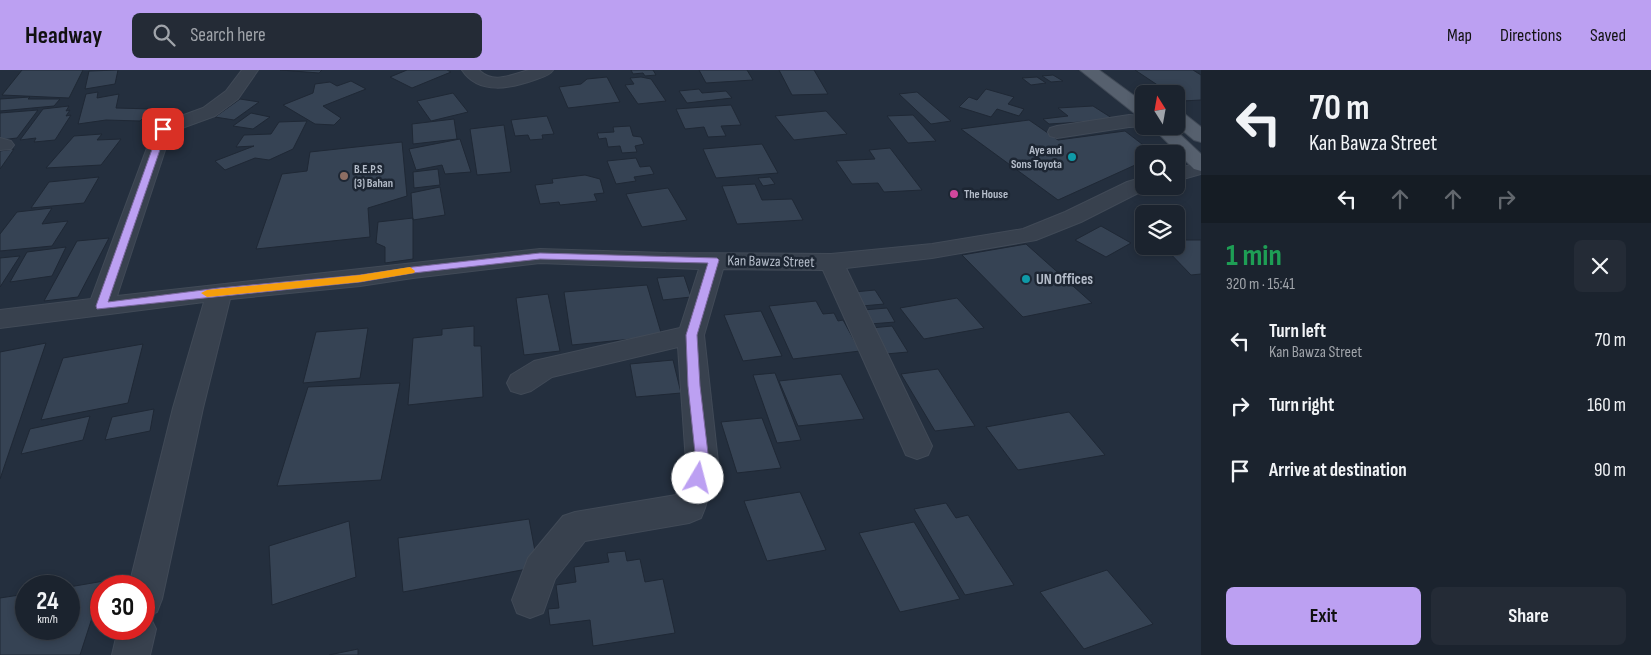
<!DOCTYPE html>
<html lang="en">
<head>
<meta charset="utf-8">
<style>
	body { margin:0; font-family:"Sofia Sans Condensed",sans-serif; background:#242b36; color:#f1f3f6; height:100vh; display:flex; flex-direction:column; font-size:19px; white-space:nowrap }
	* { box-sizing:border-box; margin:0 }
	p { font-size:16px; color:#a0a4aa }
	.icon { flex:none; width:28px; height:28px; fill:none; stroke:currentColor; stroke-width:2; stroke-linecap:round; stroke-linejoin:round }
	.map { position:relative; flex:1; overflow:hidden }
	.details { display:flex; flex-direction:column; background:#1b232e; width:450px }
	.details>* { flex:none }
	.top-card { background:#1b232e; color:#f1f3f6; overflow:hidden }
	.needle { width:32px; rotate:349deg }
	.tools { position:absolute; left:1135px; top:15px; display:grid; gap:10px }
	.tools a { display:grid; place-items:center; width:50px; height:50px; border-radius:8px; background:#1b232e; box-shadow:0 2px 8px #0003,0 0 0 1px #39404a; font-size:25px }
	.speed { position:absolute; left:15px; top:505px; display:flex; gap:10px; font-size:25px; font-weight:700; text-align:center }
	.speed>* { display:grid; place-content:center; width:65px; height:65px; border-radius:50%; background:#1b232e; box-shadow:0 2px 8px #0003,0 0 0 1px #39404a; line-height:1 }
	.speed small { font-size:12px; font-weight:400 }
	.speed .limit { border:8px solid #d22; background:#fff; color:#111 }
	.pin { position:absolute; display:grid; place-items:center; width:42px; height:42px; color:#fff; margin:-21px; border-radius:10px; box-shadow:0 2px 8px #0006 }
	.me { position:absolute; width:55px; margin:-28px; rotate:8deg; stroke-linejoin:round; filter:drop-shadow(0 0 4px #0008) }
	.turn { display:flex; align-items:center; gap:18px; height:105px; padding:0 25px; font-size:22px }
	.turn .icon { width:65px; height:65px; stroke-width:2.5 }
	.turn b { display:block; font-size:35px; line-height:42px }
	.lanes { display:flex; align-items:center; height:48px; padding:0 25px; background:#0003; justify-content:center; gap:25px; direction:ltr }
	.lanes .off { opacity:.35 }
	.round { display:grid; place-items:center; flex:none; width:52px; height:52px; border-radius:8px; background:#242b36 }
	.headline { display:flex; align-items:center; justify-content:space-between; height:85px; padding:0 25px }
	h1 { font-size:30px; font-weight:700; line-height:38px; color:#1e9e55 }
	.primary-button { display:flex; gap:10px; margin-top:auto; padding:10px 25px }
	.primary-button a { flex:1; height:58px; border-radius:8px; background:#bca0f2; color:#111; font-size:20px; font-weight:700; line-height:58px; text-align:center }
	.primary-button a+a { background:#242b36; color:#f1f3f6 }
	ul { padding:0; list-style:none }
	li { display:flex; align-items:center; gap:15px; height:65px; padding:0 25px }
	li div { flex:1 }
	li b { display:block; font-size:19px }
	li em { font-style:normal }
	header { display:flex; align-items:center; gap:30px; box-sizing:border-box; height:70px; padding:0 25px; background:#bca0f2; color:#111 }
	header strong { font-size:24px }
	nav { display:flex; gap:28px; margin-inline-start:auto; font-size:18px }
	.search { width:350px; height:45px; background:#242b36; display:flex; align-items:center; gap:12px; box-sizing:border-box; padding:0 18px; border-radius:8px; color:#a0a4aa; font-size:19px }
	main { display:flex; flex:1; min-height:0 }
	.map>svg:first-child { display:block }
	.building { fill:#364354; stroke:#1f2835 }
	.lines { fill:none; stroke-linecap:round; stroke-linejoin:round }
	.minor-casing { stroke:#414a57; stroke-width:2 }
	.major-casing { stroke:#414a57; stroke-width:2 }
	.minor { fill:#38414e; fill-rule:evenodd }
	.major { fill:#56606e; fill-rule:evenodd }
	.route { fill:#bca0f2; stroke:#7a689d }
	.slow { fill:#f59e0b }
	.culture-dot { fill:#0f9aa8; stroke:#1d2633; stroke-width:2 }
	.education-dot { fill:#8d6e63; stroke:#1d2633; stroke-width:2 }
	.hotel-dot { fill:#d1479c; stroke:#1d2633; stroke-width:2 }
	.labels { text-anchor:middle; stroke-width:5; stroke-linejoin:round; paint-order:stroke }
	.far-poi-label { font-size:12px; font-weight:bold; fill:#b4bcc9; stroke:#1d2633; text-anchor:start }
	.street-label { font-size:15px; fill:#b4bcc9; stroke:#1d2633 }
	.poi-label { font-size:15px; font-weight:bold; fill:#b4bcc9; stroke:#1d2633; text-anchor:start }
</style>
</head>
<body>
<header>
<strong>Headway</strong>
<div class="search"><svg class="icon" aria-label="search" viewBox="0 0 24 24"><circle cx="10" cy="10" r="6"/><path d="M15 15l6 6"/></svg>Search here</div>
<nav><a>Map</a><a>Directions</a><a>Saved</a></nav>
</header>
<main>
<div class="map">
<svg width="1201" height="585" viewBox="0 0 1201 585">
	<rect width="100%" height="100%" fill="#242f3e"/>
	<path class="building" d="M22,0H83L69,28L2,25Z
		M118,0L115,14L85,19L89,1Z
		M280,0H322L319,3Z
		M407,0H447L451,2L412,18L390,7Z
		M631,0H653L656,5L645,6L643,3L633,4Z
		M699,0H747L753,10L706,13Z
		M779,0H814L828,24L792,25Z
		M1135,0H1193L1201,5V30L1182,31L1176,27V24H1171Z
		M1053,5L1063,11L1051,12L1042,6Z
		M607,7L620,32L568,38L559,17L581,14L587,9Z
		M641,7L651,9L666,31L638,34L625,15L634,14L630,8Z
		M1037,7L1046,13L1031,15L1022,8Z
		M351,11L366,19L323,36L341,48L334,55L315,54L283,35L313,23L315,14L330,12L337,16Z
		M699,19L702,23L726,21L732,28L687,33L679,21Z
		M986,19L1014,27L1008,34L1024,39L1019,46L997,39L991,47L959,37L969,27L977,30Z
		M98,22L97,28L119,24L116,38L152,39L140,51L106,50L78,54L86,24Z
		M917,22L951,51L931,54L899,24Z
		M453,23L468,42L431,51L417,31Z
		M30,27L28,29H60L54,36L0,41V29Z
		M240,29L259,32L234,50L215,47Z
		M731,35L741,55L721,56L726,66L708,67L704,57L685,59L676,39Z
		M69,36L66,41L70,40L66,46L71,45L55,70L34,72L36,68L20,70L43,39Z
		M1093,36L1115,50L1049,54L1043,49L1068,46L1058,38Z
		M38,40L17,68L0,70V43Z
		M826,41L847,64L794,70L775,46Z
		M251,43L270,47L253,59L233,56Z
		M913,45L936,71L908,73L887,46Z
		M547,46L554,64L542,65L543,69L530,70L528,65L515,66L511,50Z
		M454,49L457,69L413,74L412,54Z
		M1029,50L1058,70L1125,61L1155,84H1144V91L1058,130L961,59Z
		M307,51L293,79L269,90L255,88L225,100L215,91L254,76L236,77L244,65L271,64L279,52Z
		M504,55L511,102L477,105L470,59Z
		M630,56L633,66L641,67L644,74L635,76L637,82L622,83L620,76L608,77L606,68L599,69L597,63L614,62L613,57Z
		M102,64L97,70L121,69L101,95L46,98L74,66Z
		M460,69L471,102L445,104L442,95L416,100L409,79Z
		M402,72L407,126L368,138L370,167L256,179L282,104L307,101L310,82Z
		M762,74L778,103L716,108L703,79Z
		M890,78L922,120L884,122L878,113L852,114L836,91L875,89L869,80Z
		M14,79L0,99V81Z
		M636,88L640,97L650,96L654,104L634,107L636,111L616,114L607,91Z
		M438,99L440,115L414,118L413,102Z
		M585,105L600,109L604,123L594,124L597,131L560,135L559,132L540,134L535,115L553,113L552,109Z
		M99,107L84,133L31,138L49,112Z
		M770,107L775,114L763,116L758,108Z
		M755,114L762,130L792,129L803,150L737,154L722,116Z
		M440,117L445,145L413,150L411,123Z
		M668,118L687,150L642,157L626,124Z
		M52,138L42,154L68,151L52,176L0,181V164L17,142Z
		M413,148V189L385,193V177L376,173L378,152Z
		M1101,156L1131,173L1106,187L1075,170Z
		M109,168L78,227L44,231L77,171Z
		M1176,170H1201V204L1191,205L1163,176H1176Z
		M1026,174L1092,233L1023,247L962,185Z
		M66,177L52,206L10,212L27,182Z
		M20,186L0,217V188Z
		M684,206L691,227L663,230L657,208Z
		M647,215L662,266L572,275L564,222Z
		M875,220L884,234L862,236L854,222Z
		M548,224L560,281L524,285L516,228Z
		M957,228L984,258L924,269L900,238Z
		M816,231L823,244L834,243L838,251L843,250L860,281L793,289L769,236Z
		M887,238L895,252L870,254L863,240Z
		M761,241L782,286L743,291L724,245Z
		M474,256V276H481L483,327L408,335L413,268L442,265V259Z
		M892,256L908,282L886,284L871,258Z
		M368,258L360,308L303,313L316,262Z
		M46,273L0,409V282Z
		M143,274L128,333L41,350L63,288Z
		M673,290L681,323L636,327L630,294Z
		M938,299L975,356L935,361L901,304Z
		M775,303L801,370L777,373L753,305Z
		M841,304L864,349L798,356L779,311Z
		M400,313L381,410L277,416L308,317Z
		M154,339L150,361L105,370L112,347Z
		M1069,342L1105,385L1018,400L986,357Z
		M90,346L83,370L21,384L30,359Z
		M762,348L781,398L737,403L721,352Z
		M800,422L826,480L767,491L744,431Z
		M946,433L956,448L968,445L1014,515L965,525L914,439Z
		M529,449L538,497L403,522L398,468Z
		M349,451L356,507L272,535L269,476Z
		M914,452L960,529L900,542L859,463Z
		M625,481L627,491L640,489L645,512L663,509L675,563L593,576L590,550L550,555L548,539L559,538L556,515L576,512L574,497L609,492L607,483Z
		M1107,500L1153,554L1084,579L1040,522Z
		M104,511L80,585H0V528L26,524V559H69V517Z
		M358,579V585H329Z"/>
	<g class="lines">
		<g class="minor-casing">
			<path id="minor" d="M242,0H258L238,29L215,46L171,62L117,226L540,179L666,183L831,184L932,174L1023,159L1065,142L1127,112L1144,107V116H1152L1081,152L1036,170L932,188L846,198L932,376L928,385L917,389L906,385L902,376L823,200L723,199L704,265L718,392L705,438L701,448L689,453L585,471L555,509L543,543L530,548L517,543L512,530L528,488L563,446L575,442L676,425L686,392L678,277L552,307L531,321L521,324L511,321L507,313L511,305L534,291L680,258L699,199L540,193L413,208L360,216L230,229L203,338L162,529L157,542L149,545L156,559L150,585H112L118,559H144V516H129L173,338L204,232L0,258V240L91,229L154,59L156,55L203,38L226,21Z
				M462,0H479C494,15 512,4 529,0C536,0 546,0 553,0C550,5 543,7 537,9C512,18 479,26 462,0Z
				M1129,45L1144,46V56H1149L1129,57L1057,68L1050,66L1048,62L1050,58L1057,56Z
				M0,68L11,71L14,75L11,79L0,80Z
				M1201,92V104L1176,111V99Z"/>
		</g>
		<g class="major-casing">
			<path id="major" d="M1080,0H1099L1144,33V47L1138,46Z
				M1176,41L1182,42L1201,57V72L1194,70L1176,55Z
				M1151,56H1171L1201,84V101L1194,99Z"/>
		</g>
		<use href="#minor" class="minor"/>
		<use href="#major" class="major"/>
	</g>
	<path class="route" d="M160,57L167,59L108,232L219,218L360,205L413,197L540,183L717,188L719,190L697,265L700,316L709,392L703,412L698,413L693,412L691,408L696,392L688,316L686,265L708,193L540,189L413,203L360,212L97,239L96,236Z"/>
	<path class="slow" d="M410,197L415,201L414,203L360,212L207,227L201,223L207,220L360,205Z"/>
	<g class="culture-dot">
		<circle cx="1072" cy="87" r="5"/>
		<circle cx="1026" cy="209" r="5"/>
	</g>
	<circle class="education-dot" cx="344" cy="106" r="5"/>
	<circle class="hotel-dot" cx="954" cy="124" r="5"/>
	<g class="labels">
		<g class="far-poi-label">
			<text x="1062" y="84" text-anchor="end">Aye and<tspan x="1062" dy="14">Sons Toyota</tspan></text>
			<text x="354" y="103">B.E.P.S<tspan x="354" dy="14">(3) Bahan</tspan></text>
			<text x="964" y="128">The House</text>
		</g>
		<g class="street-label">
			<text transform="translate(771 191) rotate(1)" y="5">Kan Bawza Street</text>
		</g>
		<g class="poi-label">
			<text x="1036" y="214">UN Offices</text>
		</g>
	</g>
</svg>
<div class="tools">
<a><svg class="needle" viewBox="-14 -14 28 28"><path d="M0-13l5 13h-10z" fill="#e53935"/><path d="M0 13l5-13h-10z" fill="#a0a4aa"/></svg></a>
<a><svg class="icon" aria-label="search" viewBox="0 0 24 24"><circle cx="10" cy="10" r="6"/><path d="M15 15l6 6"/></svg></a>
<a><svg class="icon" aria-label="layers" viewBox="0 0 24 24"><path d="M12 4l9 5-9 5-9-5zM3 14l9 5 9-5"/></svg></a>
</div>
<div class="speed"><div>24<small>km/h</small></div><div class="limit">30</div></div>
<div class="pin" style="left:163px;top:59px;background:#d93025"><svg class="icon" aria-label="arrive" viewBox="0 0 24 24"><path d="M6 21V4h12l-3 4 3 4H6"/></svg></div>
<svg class="me" style="left:698px;top:408px" viewBox="-20 -20 40 40"><circle r="19" fill="#fff"/><path d="M0-13L10 11 0 6-10 11z" fill="#bca0f2"/></svg>
</div>
<section class="details">
<div class="top-card">
<div class="turn"><svg class="icon" aria-label="left" viewBox="0 0 24 24"><path d="M17 20v-9H6M10 6l-5 5 5 5"/></svg><div><b>70 m</b>Kan Bawza Street</div></div>
<div class="lanes"><svg class="icon" aria-label="left" viewBox="0 0 24 24"><path d="M17 20v-9H6M10 6l-5 5 5 5"/></svg><svg class="icon off" aria-label="ahead" viewBox="0 0 24 24"><path d="M12 20V5M6 11l6-6 6 6"/></svg><svg class="icon off" aria-label="ahead" viewBox="0 0 24 24"><path d="M12 20V5M6 11l6-6 6 6"/></svg><svg class="icon off" aria-label="right" viewBox="0 0 24 24"><path d="M7 20v-9h11M14 6l5 5-5 5"/></svg></div>
</div>
<div class="headline"><div><h1>1 min</h1><p>320 m · 15:41</p></div><a class="round"><svg class="icon" aria-label="close" viewBox="0 0 24 24"><path d="M6 6l12 12M18 6L6 18"/></svg></a></div>
<ul>
<li><svg class="icon" aria-label="left" viewBox="0 0 24 24"><path d="M17 20v-9H6M10 6l-5 5 5 5"/></svg><div><b>Turn left</b><p>Kan Bawza Street</p></div><em>70 m</em></li>
<li><svg class="icon" aria-label="right" viewBox="0 0 24 24"><path d="M7 20v-9h11M14 6l5 5-5 5"/></svg><div><b>Turn right</b></div><em>160 m</em></li>
<li><svg class="icon" aria-label="arrive" viewBox="0 0 24 24"><path d="M6 21V4h12l-3 4 3 4H6"/></svg><div><b>Arrive at destination</b></div><em>90 m</em></li>
</ul>
<div class="primary-button"><a>Exit</a><a>Share</a></div>
</section>
</main>
</body>
</html>
